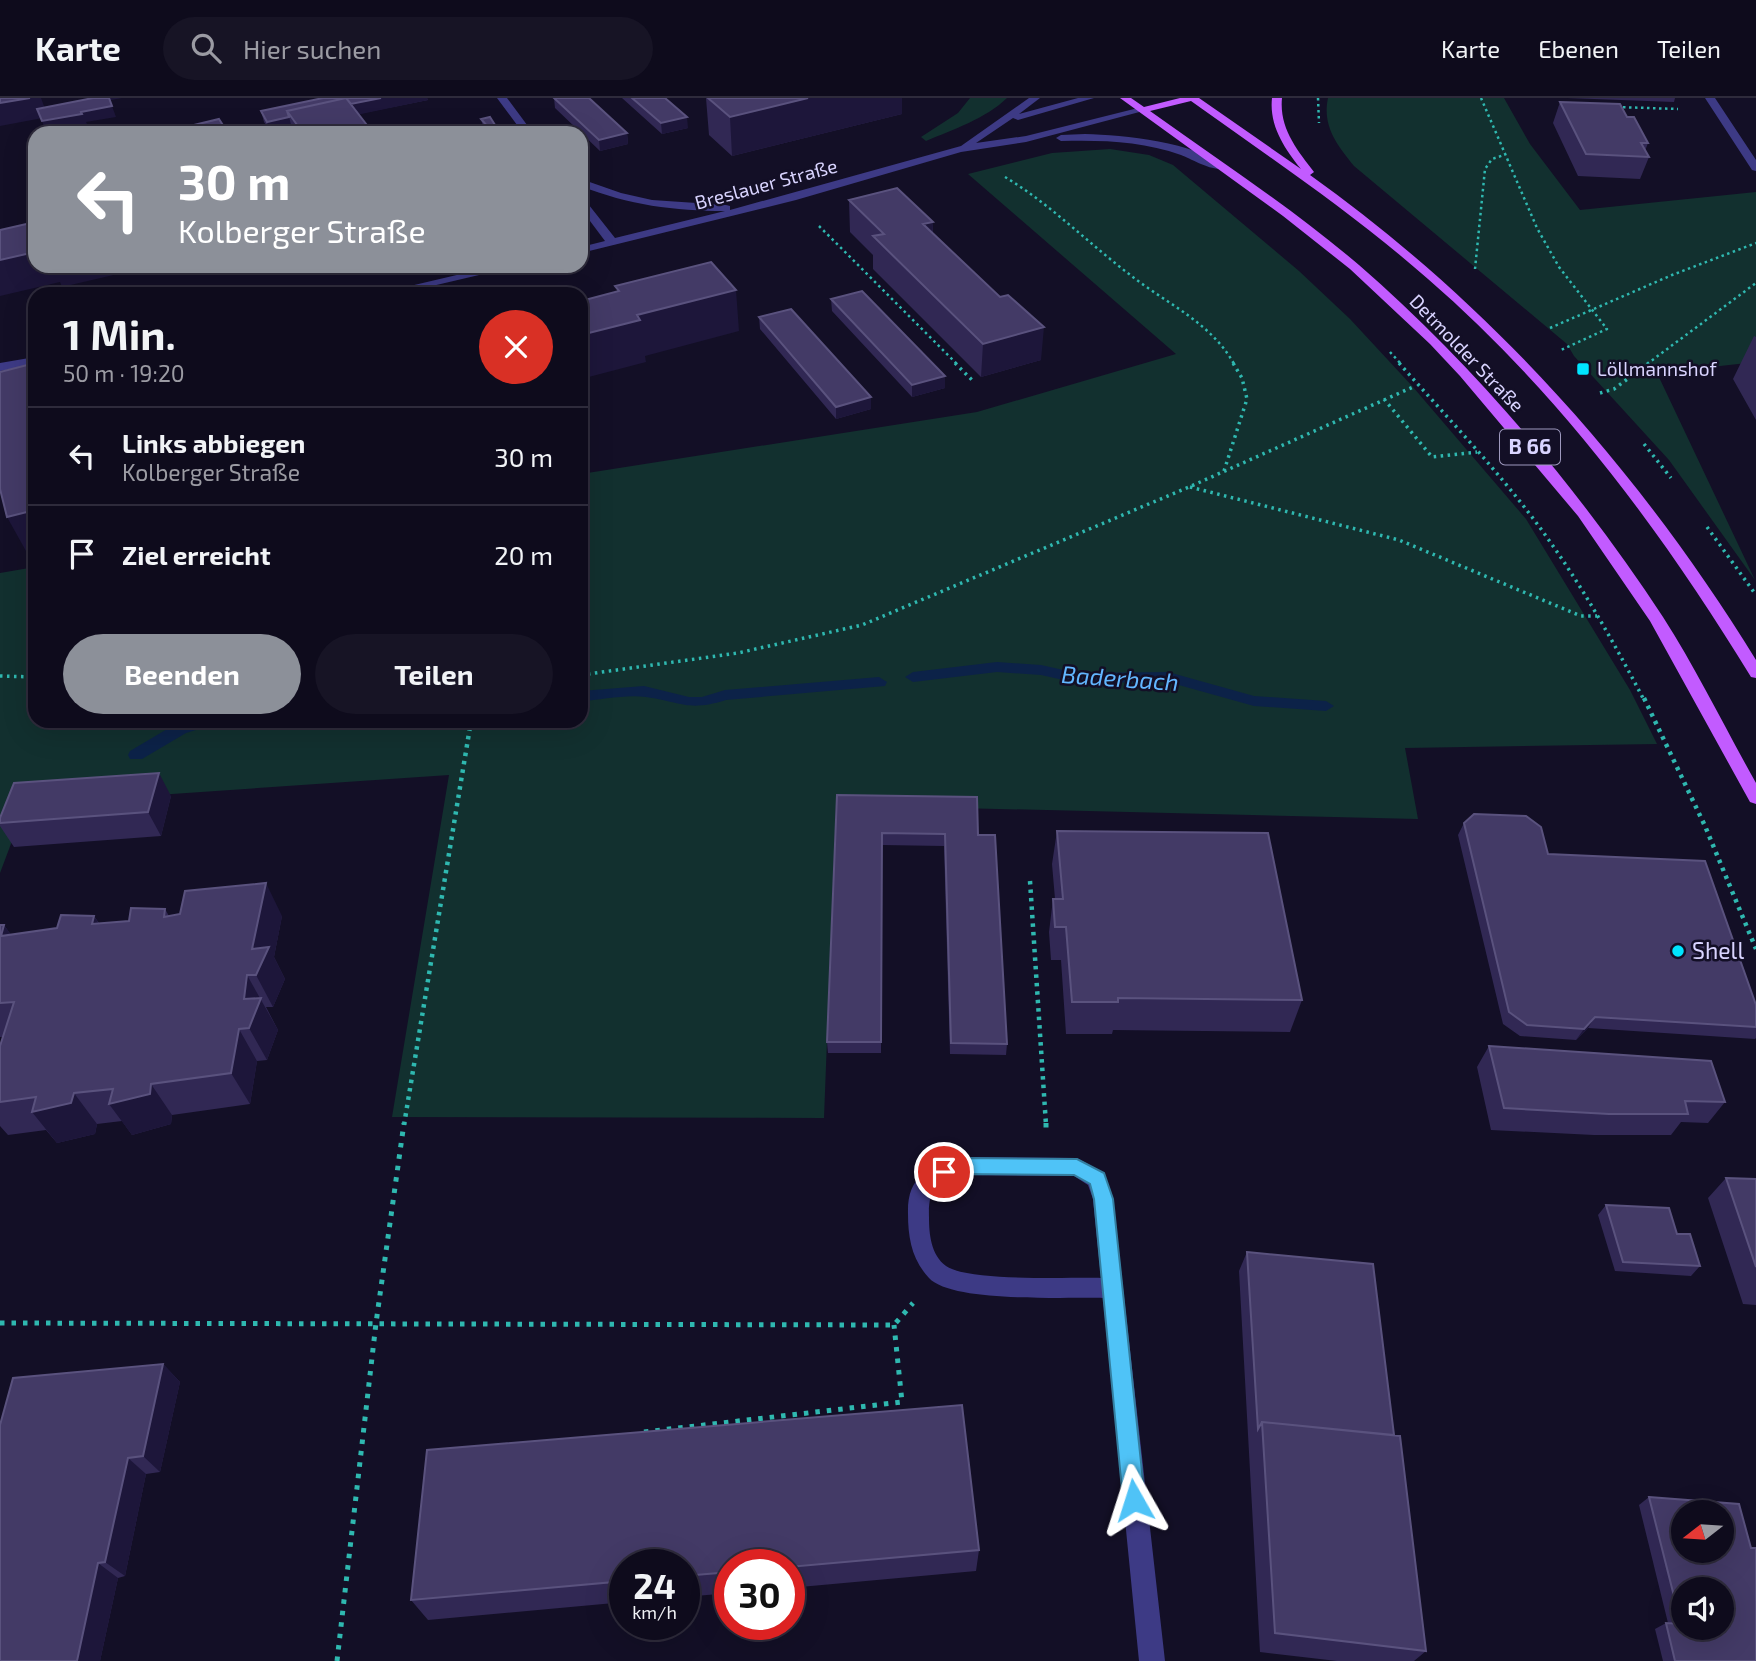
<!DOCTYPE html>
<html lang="de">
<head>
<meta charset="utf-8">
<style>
	body { margin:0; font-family:"Exo 2",sans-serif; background:#171425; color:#f1f3f6; height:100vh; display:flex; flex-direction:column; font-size:26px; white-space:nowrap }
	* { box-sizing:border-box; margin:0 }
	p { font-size:23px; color:#9b9ba3 }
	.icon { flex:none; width:38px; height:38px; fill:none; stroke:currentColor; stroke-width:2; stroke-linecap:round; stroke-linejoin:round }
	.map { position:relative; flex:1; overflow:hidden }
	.sheet { position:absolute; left:28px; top:189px; width:560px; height:441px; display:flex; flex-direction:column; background:#0e0b1c; border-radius:21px; box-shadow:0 7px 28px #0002,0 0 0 2px #2e2b3b }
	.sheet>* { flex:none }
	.hud { position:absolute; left:28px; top:28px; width:560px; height:147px; border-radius:21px; box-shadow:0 7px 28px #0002,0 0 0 2px #2e2b3b; background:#8c9099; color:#fff; overflow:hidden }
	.needle { width:46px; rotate:253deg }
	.fabs { position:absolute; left:1671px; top:1402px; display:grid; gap:14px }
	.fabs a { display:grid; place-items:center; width:63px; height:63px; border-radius:50%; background:#0e0b1c; box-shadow:0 7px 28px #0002,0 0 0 2px #2e2b3b; font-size:35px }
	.speed { position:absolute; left:609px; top:1451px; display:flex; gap:14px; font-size:35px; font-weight:700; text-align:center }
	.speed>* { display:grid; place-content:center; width:91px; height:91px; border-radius:50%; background:#0e0b1c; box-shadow:0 7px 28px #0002,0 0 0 2px #2e2b3b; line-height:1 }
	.speed small { font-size:18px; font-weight:400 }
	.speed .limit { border:10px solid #d22; background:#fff; color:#111 }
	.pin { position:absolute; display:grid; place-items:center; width:60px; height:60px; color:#fff; margin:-30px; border:4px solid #fff; border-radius:50%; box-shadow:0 2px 7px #0007 }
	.me { position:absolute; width:77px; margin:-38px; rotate:354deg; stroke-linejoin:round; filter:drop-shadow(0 0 5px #0008) }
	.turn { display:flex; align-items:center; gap:24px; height:147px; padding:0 35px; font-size:32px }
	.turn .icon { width:91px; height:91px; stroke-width:2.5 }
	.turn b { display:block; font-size:49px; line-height:60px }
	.round { display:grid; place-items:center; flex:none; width:74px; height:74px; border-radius:37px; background:#171425 }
	.overview { display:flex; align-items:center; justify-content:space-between; height:119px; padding:0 35px }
	h1 { font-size:42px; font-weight:700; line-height:52px }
	.primary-button { display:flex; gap:14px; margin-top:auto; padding:14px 35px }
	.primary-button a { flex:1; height:80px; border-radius:42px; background:#8c9099; color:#fff; font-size:28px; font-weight:700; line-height:80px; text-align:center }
	.primary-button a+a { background:#171425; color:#f1f3f6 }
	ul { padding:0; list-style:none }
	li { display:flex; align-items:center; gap:21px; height:98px; padding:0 35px; border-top:2px solid #2e2b3b }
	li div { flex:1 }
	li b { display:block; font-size:26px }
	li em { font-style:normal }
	header { display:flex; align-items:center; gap:42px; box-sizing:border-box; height:98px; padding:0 35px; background:#0e0b1c; border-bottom:2px solid #2e2b3b }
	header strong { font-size:33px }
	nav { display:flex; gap:38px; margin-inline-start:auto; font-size:24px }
	.search { width:490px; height:63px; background:#171425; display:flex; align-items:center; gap:18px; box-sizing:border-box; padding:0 24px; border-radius:38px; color:#9b9ba3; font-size:26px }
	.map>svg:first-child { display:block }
	.green { fill:#12302f }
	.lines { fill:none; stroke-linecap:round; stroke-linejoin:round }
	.stream { fill:#0c2248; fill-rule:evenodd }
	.path-far3 { stroke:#2fb8b0; stroke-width:2.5; stroke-dasharray:2.5 3.5; stroke-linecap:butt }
	.path-far2 { stroke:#2fb8b0; stroke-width:3.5; stroke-dasharray:2.5 4.5; stroke-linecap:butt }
	.path-far1 { stroke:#2fb8b0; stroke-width:4.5; stroke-dasharray:3.5 5; stroke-linecap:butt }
	.path { stroke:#2fb8b0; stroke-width:5; stroke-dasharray:4.5 7; stroke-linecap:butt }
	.minor { fill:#3d3a85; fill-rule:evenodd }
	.major { fill:#c25bff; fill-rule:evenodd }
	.wall { fill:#312854 }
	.shaded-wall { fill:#1d163a }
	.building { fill:#433a66; stroke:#5a527e; stroke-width:2; fill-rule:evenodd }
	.route { fill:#4fc3f7; stroke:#337fa1; stroke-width:2 }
	.poi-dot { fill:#00e5ff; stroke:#130f26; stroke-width:2.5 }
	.labels { text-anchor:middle; stroke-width:5; stroke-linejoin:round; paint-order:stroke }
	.far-street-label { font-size:19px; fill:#d9d4ff; stroke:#130f26 }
	.far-poi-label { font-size:19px; fill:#d9d4ff; stroke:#130f26; text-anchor:start }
	.shield { fill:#130f26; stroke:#9e99be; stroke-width:2 }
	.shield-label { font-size:21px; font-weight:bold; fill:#d9d4ff }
	.poi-label { font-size:23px; fill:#d9d4ff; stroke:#130f26; text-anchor:start }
	.water-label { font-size:24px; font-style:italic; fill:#62b6ff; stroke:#130f26 }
</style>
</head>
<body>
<header>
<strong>Karte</strong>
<div class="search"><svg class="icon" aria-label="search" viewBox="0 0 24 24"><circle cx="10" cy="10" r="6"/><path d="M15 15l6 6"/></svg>Hier suchen</div>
<nav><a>Karte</a><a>Ebenen</a><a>Teilen</a></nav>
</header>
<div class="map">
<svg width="1756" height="1563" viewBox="0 0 1756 1563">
	<rect width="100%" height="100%" fill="#130f26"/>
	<path class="green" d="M970,0H1007C985,21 954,31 926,43L921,39L958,15Z
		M1328,0H1504L1530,46L1580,112L1756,94V264L1657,275L1755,482L1669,362L1574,258L1567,246L1354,68C1337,47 1322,28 1328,0Z
		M1110,51L1149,57L1173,67L1299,173L1350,221L1413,289L1526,421L1630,592L1657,646L1405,650L1418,721L836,707L824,1020L392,1019L449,677L26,706L0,775V475L35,469V623H581V376L977,314L1176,256L968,76L1052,55Z"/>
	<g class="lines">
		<path class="stream" d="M997,564L1041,567L1077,575L1168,574L1254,598L1326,603L1334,608L1326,613L1254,608L1168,584L1077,585L1041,577L997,574L913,584L905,579L913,574Z
			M879,579L887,584L885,588L726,602C688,614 682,604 646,599C626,596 601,602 581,603V593L644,588L689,599H702L725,592Z
			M187,623H214L212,627L186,635L142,661H130L128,657L130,653L174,627Z"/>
		<path class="path-far3" d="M1318,0L1319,25
			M1481,0L1537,130L1559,169L1607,231L1559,253
			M1617,9L1678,11
			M1005,79C1050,106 1087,144 1129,176C1165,205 1211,224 1234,266
			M819,128L957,266
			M1475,171L1485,71L1492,61L1504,57
			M1550,230L1672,177L1756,145
			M1390,254L1401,266
			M1647,266L1756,185"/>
		<path class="path-far2" d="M955,265L974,284
			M1399,265C1444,316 1491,365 1532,419C1576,477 1611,539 1644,602
			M1600,295L1614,291L1649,265
			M1384,301L1432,359L1477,354
			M1644,346L1671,380
			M1224,373L1247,301L1242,280L1233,265
			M1190,389L1399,442L1581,518H1597
			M1707,429L1756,497
			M581,577L738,555L862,527L1189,389L1413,289
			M0,578L35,579"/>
		<path class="path-far1" d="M1644,600L1705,728L1756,851
			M1030,783L1046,1027
			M404,1027L471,623"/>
		<path class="path" d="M1046,1025V1030
			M0,1225L894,1227L913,1205
			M644,1334L902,1304L894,1227
			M337,1563L376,1225L404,1025"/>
		<path class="minor" d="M497,0H507L533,35H523Z
			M1029,0H1040L1019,16L1078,0H1094L1018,22L1013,20L976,45L1026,38L1142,9L1147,12L1026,44L961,54L796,102L581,155V149L605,143L581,111V101L585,102L615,140L725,113C675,113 628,107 581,88V81L621,95L652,102L726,107L730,108V112L961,48Z
			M1705,0H1715L1756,62V73L1752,72Z
			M1085,36C1124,37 1195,44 1226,69C1216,76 1192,61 1181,57C1142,43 1102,42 1061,43L1056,40L1061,37Z
			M495,168H517L398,196H376Z
			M35,259V267L0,273V265Z
			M959,1059L1077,1060L1104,1075L1113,1101L1165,1563H1139L1103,1200C1067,1199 952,1205 929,1180C912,1162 908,1140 908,1116C907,1078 927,1071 959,1059ZM960,1077L1074,1078L1088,1087L1093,1101L1101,1180C1069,1179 969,1184 946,1168C931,1157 929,1136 929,1119C928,1091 936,1087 960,1077Z"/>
		<path class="major" d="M1120,0H1131L1144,9L1180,0H1199L1301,71C1284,50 1269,27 1272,0H1282C1279,30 1297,52 1314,74L1310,77C1492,207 1639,372 1756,562V580L1751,579C1661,432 1559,295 1428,181C1354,116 1272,61 1191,3L1150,13C1220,63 1293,111 1359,167C1473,266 1580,392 1663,519C1697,572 1725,630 1756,685V706L1750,704L1650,523L1578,418L1460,278L1430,246L1350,171L1283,118Z"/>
	</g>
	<path class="wall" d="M323,0H427L428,2L358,16L373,35H294L292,30L271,35L264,24L261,13Z
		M554,0L627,35L628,46L600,53L555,10Z
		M622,0H665L688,30L662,36Z
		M706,0H902V16L732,58L709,37Z
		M1567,0H1675L1674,4Z
		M1560,4L1627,19L1648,45L1645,53L1649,59L1640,81L1578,78L1553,25Z
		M481,21L497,35H486L484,32Z
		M849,102L933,124V136L1041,262L981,279L873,171V157L850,134Z
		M831,201L945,278V290L912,299L832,213Z
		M759,219L871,311L836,321L760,231Z
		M1754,238L1756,239V322L1733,281Z
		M837,697L978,737L1007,946L1006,957L950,956L944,748L882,747L881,955H828L827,944Z
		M171,698L161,738L14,749L0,728V720Z
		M1464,725L1548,756L1756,907V940L1755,941L1588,930L1576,942L1520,938L1503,926L1458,737Z
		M1057,733L1302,902L1290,934L1113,932L1112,936H1066L1061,862H1051L1049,834L1053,801H1055L1052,766Z
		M165,811L169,818H282L274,859L285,881L273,909H266L278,932L267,962L257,963L250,1006L172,1017L171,1026L132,1037L122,1023L97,1026L95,1036L57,1045L46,1032L8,1037L0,1028V948L3,939H0V827H4L11,837L57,830L94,818L99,825L129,823Z
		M1489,948L1725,1004L1708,1025L1681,1024L1671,1037H1594L1491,1032L1477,969Z
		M1726,1080L1756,1081V1207L1743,1206L1708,1100Z
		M1606,1107L1677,1136L1700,1168L1691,1178L1615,1173L1598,1117Z
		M1247,1154L1394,1337L1426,1553L1414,1563H1337L1260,1554L1239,1173Z
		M163,1266L180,1284L160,1374L146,1376L125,1478L118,1480L100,1563H0Z
		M962,1307L979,1452L976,1473L789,1490V1466H730V1495L684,1499V1466H625V1504L428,1522L411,1502L427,1352Z
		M1649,1399L1751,1450L1756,1563H1663L1655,1531L1666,1525H1668L1639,1407Z"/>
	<path class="shaded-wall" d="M30,0H41L48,19L0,28V5Z
		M104,0H122L106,3Z
		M381,0H427L428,2L299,29L291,19Z
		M808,0H902V16L732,58L730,19Z
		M112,8L116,19L86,24L87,26L46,34L42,23L81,14Z
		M289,19L292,30L271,35L267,24Z
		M687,19L688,30L662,36L661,25Z
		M495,27L497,35H489L488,29Z
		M627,35L628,46L600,53L599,42Z
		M933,124L932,156L923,126Z
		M35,154V168H152L62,189L60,184L0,198V162Z
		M736,192L739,233L645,258L646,264L581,281V237L637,217Z
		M1044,229L1041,262L981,279L983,246Z
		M945,278V290L912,299V287Z
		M871,299V311L836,321V309Z
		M35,412V451L26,453L7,419Z
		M159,675L171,698L161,738L148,714Z
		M266,785L282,818L274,859L285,881L273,909L256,877L252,851Z
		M94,818L115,851L92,826Z
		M4,827L28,860L1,838Z
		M247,877L278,932L267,962L249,930L244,901Z
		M1595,919L1588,930L1576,942L1584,931Z
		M239,931L257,963L250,1006L231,975Z
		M151,986L172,1017L171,1026L132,1037L109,1006Z
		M74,995L97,1026L95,1036L57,1045L32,1014Z
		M163,1266L180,1284L160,1374L143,1358Z
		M128,1360L146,1376L125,1478L105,1464Z
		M98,1465L118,1480L100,1563H77Z"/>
	<path class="building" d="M0,0H30L0,5Z
		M93,0H109L112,8L81,14L82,16L42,23L37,11Z
		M323,0H381L351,6L346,0L287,13L289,19L267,24L261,13Z
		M346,0L373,35H303L287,13Z
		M554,0H589L627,35L599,42Z
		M632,0H665L687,19L661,25Z
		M708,0H808L730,19Z
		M1560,4L1620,6L1627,19H1634L1648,45H1641L1649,59L1586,56Z
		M490,19L495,27L488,29L481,21Z
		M219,21L228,35H194L190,28Z
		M897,90L933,124L923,126L1000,199L1008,197L1044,229L983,246L873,138L884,136L849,102Z
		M35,124V154L0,162V132Z
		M711,164L736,192L637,217L640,222L581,237V203L619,193L615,188Z
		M862,193L945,278L912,287L831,201Z
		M791,211L871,299L836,309L759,219Z
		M35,265V412L7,419L0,391V274Z
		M159,675L148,714L0,725V720L14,685Z
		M837,697L977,699L978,737H995L1007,946L951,945L945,736L882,735L881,944H827Z
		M1474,716L1526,718L1541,729L1548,756L1705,763L1756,907V929L1595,919L1584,931L1527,927L1509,914L1464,725Z
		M1057,733L1268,735L1302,902L1118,900V904H1072L1066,829H1055L1053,801H1063Z
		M266,785L252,851L269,849L256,877H247L244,901L261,900L249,930L239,931L231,975L151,986L150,996L109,1006L113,991L74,995L71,1005L32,1014L36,999L0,1004V948L14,904L0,905V827H4L1,838L57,830L61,817L94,818L92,826L129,823L131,810L165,811L164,819L180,816L185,793Z
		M1489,948L1711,963L1725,1004L1685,1003L1688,1016H1609L1504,1010Z
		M1726,1080L1756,1081V1169Z
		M1606,1107L1669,1110L1677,1136H1690L1700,1168L1623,1164Z
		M1247,1154L1373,1166L1394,1337L1262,1324L1258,1331Z
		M163,1266L143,1358L128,1360L105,1464L98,1465L77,1563H0V1327L13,1280Z
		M962,1307L979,1452L789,1469V1466H730V1474L684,1478V1466H625V1483L411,1502L427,1352Z
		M1262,1324L1400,1338L1426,1553L1275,1535Z
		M1649,1399L1739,1406L1751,1450H1756V1563H1675L1666,1525L1681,1526ZM1684,1414H1722V1452H1684ZM1684,1491H1722V1530H1684Z"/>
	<path class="route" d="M959,1060L1077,1061L1104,1075L1113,1101L1145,1402L1142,1409L1134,1412L1127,1409L1123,1402L1094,1101L1090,1086L1074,1077L959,1076L944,1082L938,1080L935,1074L938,1068Z"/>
	<g class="poi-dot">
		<rect x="1576" y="264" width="14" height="14" rx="3.5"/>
		<circle cx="1678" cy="853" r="7"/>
	</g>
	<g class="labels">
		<g class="far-street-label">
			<text transform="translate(766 86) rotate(-15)" y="7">Breslauer Straße</text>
			<text transform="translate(1467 255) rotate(46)" y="7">Detmolder Straße</text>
		</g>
		<g class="far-poi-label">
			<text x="1597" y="278">Löllmannshof</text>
		</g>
		<rect class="shield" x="1500" y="331.5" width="60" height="35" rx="5"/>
		<g class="shield-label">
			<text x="1530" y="356">B 66</text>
		</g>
		<g class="poi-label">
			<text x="1692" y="861">Shell</text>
		</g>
		<g class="water-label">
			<text transform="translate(1120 581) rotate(4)" y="8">Baderbach</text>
		</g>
	</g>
</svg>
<div class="fabs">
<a><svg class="needle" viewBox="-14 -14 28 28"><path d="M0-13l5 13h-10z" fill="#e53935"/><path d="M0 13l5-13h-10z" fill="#9b9ba3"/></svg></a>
<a><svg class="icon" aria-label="sound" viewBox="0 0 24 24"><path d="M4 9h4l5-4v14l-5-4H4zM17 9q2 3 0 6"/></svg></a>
</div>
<div class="speed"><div>24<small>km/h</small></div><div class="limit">30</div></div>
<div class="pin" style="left:944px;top:1074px;background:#d93025"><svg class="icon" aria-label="arrive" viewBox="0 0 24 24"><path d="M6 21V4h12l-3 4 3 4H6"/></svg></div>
<svg class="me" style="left:1134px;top:1402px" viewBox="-20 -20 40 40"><path d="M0-17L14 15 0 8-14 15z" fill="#4fc3f7" stroke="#fff" stroke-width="4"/></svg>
<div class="hud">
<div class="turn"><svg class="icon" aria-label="left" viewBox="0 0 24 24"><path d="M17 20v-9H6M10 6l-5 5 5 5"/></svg><div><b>30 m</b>Kolberger Straße</div></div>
</div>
<section class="sheet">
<div class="overview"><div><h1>1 Min.</h1><p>50 m · 19:20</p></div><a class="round" style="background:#d93025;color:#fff"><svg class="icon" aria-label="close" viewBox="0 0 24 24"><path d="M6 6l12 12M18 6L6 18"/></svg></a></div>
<ul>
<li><svg class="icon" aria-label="left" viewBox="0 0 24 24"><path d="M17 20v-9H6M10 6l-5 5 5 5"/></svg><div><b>Links abbiegen</b><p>Kolberger Straße</p></div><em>30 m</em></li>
<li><svg class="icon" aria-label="arrive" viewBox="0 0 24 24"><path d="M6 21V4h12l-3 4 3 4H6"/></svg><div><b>Ziel erreicht</b></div><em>20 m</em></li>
</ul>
<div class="primary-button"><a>Beenden</a><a>Teilen</a></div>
</section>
</div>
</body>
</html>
